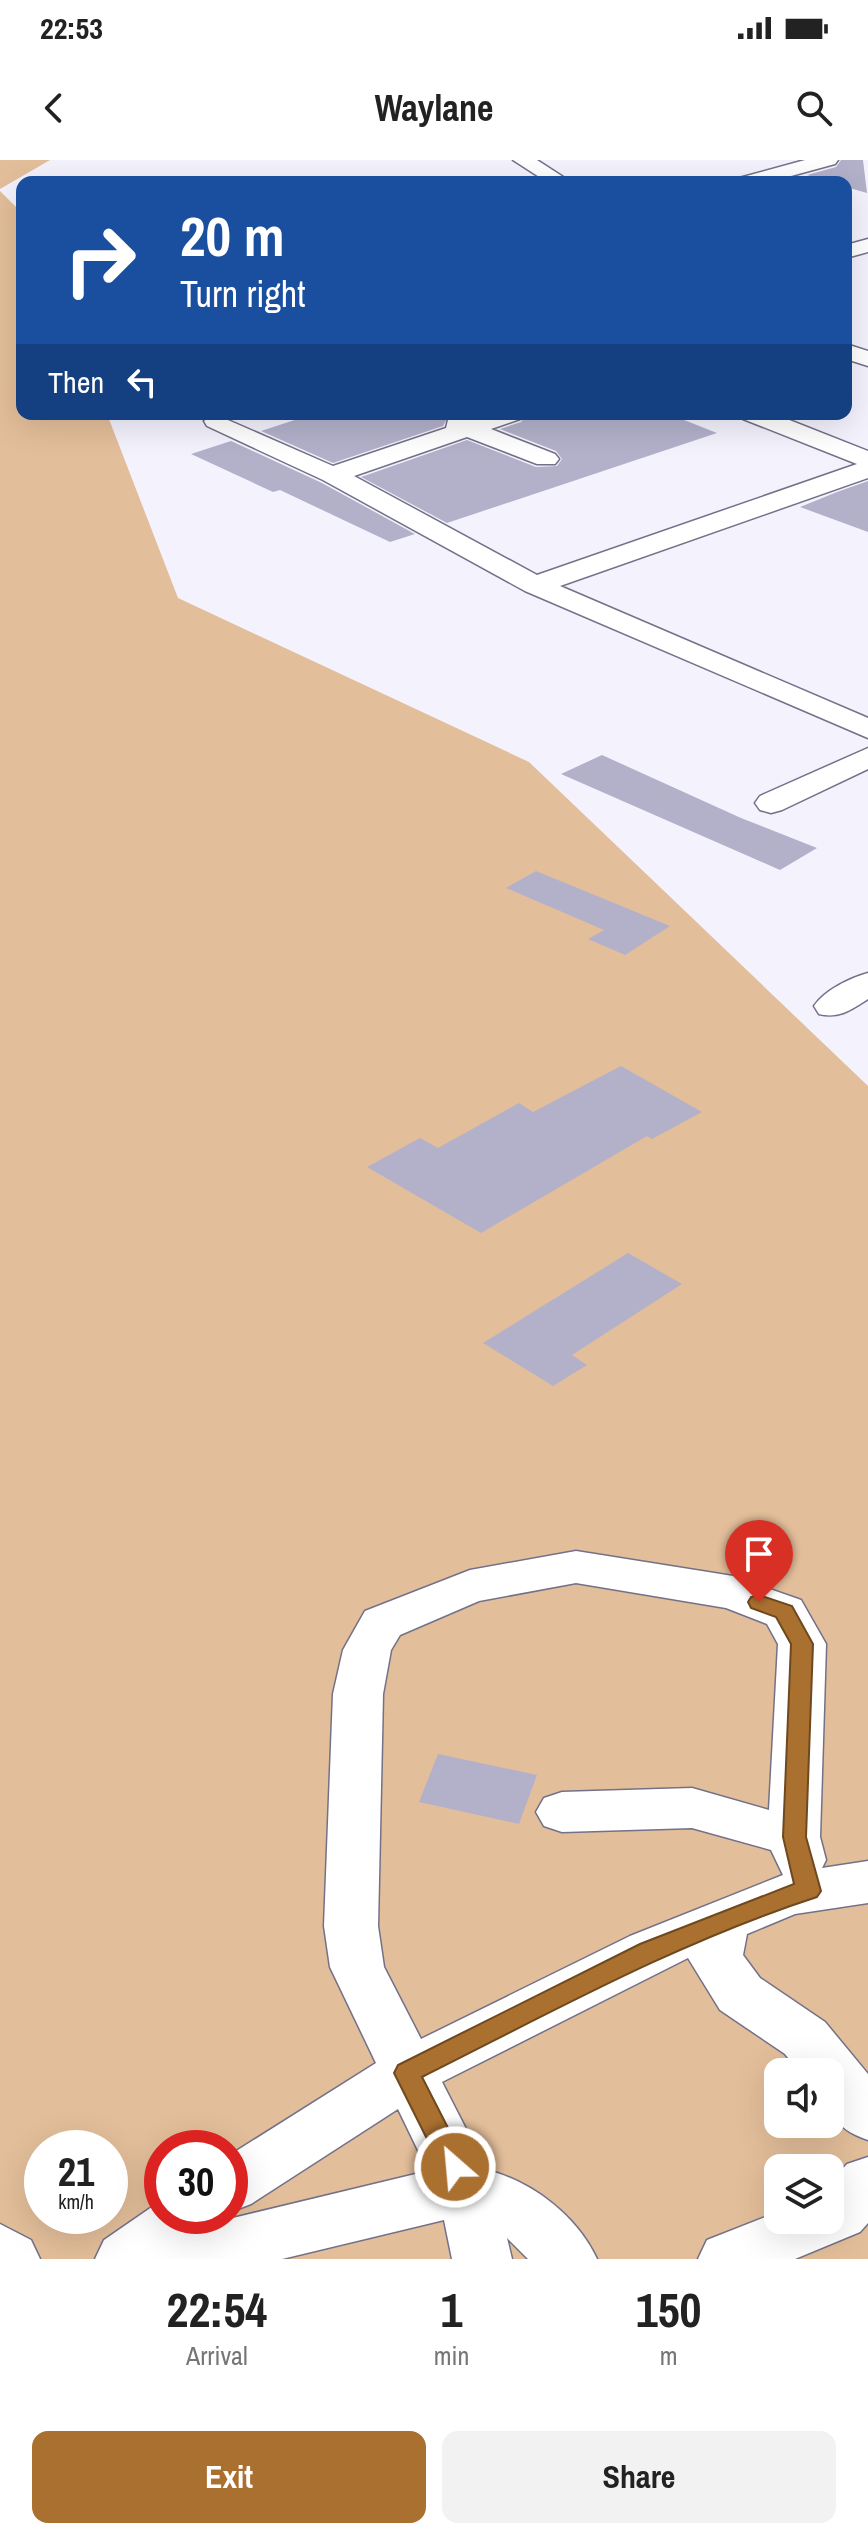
<!DOCTYPE html>
<html lang="en">
<head>
<meta charset="utf-8">
<style>
	body { margin:0; font-family:"Archivo Narrow",sans-serif; background:#f2f2f2; color:#222; height:100vh; display:flex; flex-direction:column; font-size:30px; white-space:nowrap }
	* { box-sizing:border-box; margin:0 }
	p { font-size:26px; color:#767676 }
	.icon { flex:none; width:44px; height:44px; fill:none; stroke:currentColor; stroke-width:2; stroke-linecap:round; stroke-linejoin:round }
	.map { position:relative; height:2099px; overflow:hidden }
	.side { display:flex; flex-direction:column; background:#fff; flex:1 }
	.side>* { flex:none }
	.top-card { position:absolute; left:16px; top:16px; width:836px; height:244px; border-radius:16px; box-shadow:0 8px 32px #0002; background:#1a4fa0; color:#fff; overflow:hidden }
	.buttons { position:absolute; left:764px; top:1898px; display:grid; gap:16px }
	.buttons a { display:grid; place-items:center; width:80px; height:80px; border-radius:16px; background:#fff; box-shadow:0 8px 32px #0002; font-size:40px }
	.speed { position:absolute; left:24px; top:1970px; display:flex; gap:16px; font-size:40px; font-weight:700; text-align:center }
	.speed>* { display:grid; place-content:center; width:104px; height:104px; border-radius:50%; background:#fff; box-shadow:0 8px 32px #0002; line-height:1 }
	.speed small { font-size:20px; font-weight:400 }
	.speed .limit { border:12px solid #d22; background:#fff; color:#111 }
	.pin { position:absolute; display:grid; place-items:center; width:68px; height:68px; color:#fff; margin:-82px -34px; border-radius:50% 50% 50% 0; rotate:-45deg; box-shadow:0 0 8px #0007 }
	.pin .icon { rotate:45deg }
	.me { position:absolute; width:88px; margin:-44px; rotate:333deg; stroke-linejoin:round; filter:drop-shadow(0 0 6px #0008) }
	.turn { display:flex; align-items:center; gap:28px; height:168px; padding:0 32px; font-size:36px }
	.turn .icon { width:104px; height:104px; stroke-width:2.5 }
	.turn b { display:block; font-size:56px; line-height:68px }
	.then { display:flex; align-items:center; height:76px; padding:0 32px; background:#0003; gap:16px; font-size:30px }
	.eta { display:flex; justify-content:space-evenly; align-items:center; height:136px; text-align:center }
	.eta b { font-size:48px; font-weight:800; line-height:56px }
	.button { display:flex; gap:16px; margin-top:auto; padding:16px 32px }
	.button a { flex:1; height:92px; border-radius:16px; background:#aa702f; color:#fff; font-size:32px; font-weight:800; line-height:92px; text-align:center }
	.button a+a { background:#f2f2f2; color:#222 }
	.status { display:flex; justify-content:space-between; align-items:center; height:56px; padding:0 40px; background:#fff; direction:ltr }
	.status svg { height:22px; fill:currentColor }
	header { display:flex; justify-content:space-between; align-items:center; height:104px; padding:0 32px; background:#fff; font-size:36px; font-weight:800 }
	.map>svg:first-child { display:block }
	.green { fill:#e3be9a; fill-rule:evenodd }
	.building { fill:#b3b1ca }
	.lines { fill:none; stroke-linecap:round; stroke-linejoin:round }
	.minor-casing { stroke:#737188; stroke-width:3 }
	.minor { fill:#fff; fill-rule:evenodd }
	.route { fill:#aa702f; stroke:#6e491f; stroke-width:2 }
</style>
</head>
<body>
<div class="status"><b>22:53</b><svg viewBox="0 0 49 12"><path d="M0 12V9h3v3zM5 12V6h3v6zM10 12V3h3v9zM15 12V0h3v12zM26 1h20v11H26zM47 4h2v5h-2z"/></svg></div>
<header><svg class="icon" aria-label="back" viewBox="0 0 24 24"><path d="M15 5l-7 7 7 7"/></svg>Waylane<svg class="icon" aria-label="search" viewBox="0 0 24 24"><circle cx="10" cy="10" r="6"/><path d="M15 15l6 6"/></svg></header>
<div class="map">
<svg width="868" height="2099" viewBox="0 0 868 2099">
	<rect width="100%" height="100%" fill="#f3f2fd"/>
	<path class="green" d="M0,0H50L0,29Z
		M0,31L22,53V254H107L178,438L529,602L868,926V2099H0ZM778,1912H830V1964H778ZM42,1988H110V2056H42ZM162,1988H230V2056H162ZM778,2008H830V2060H778Z"/>
	<path class="building" d="M841,0H863L867,33L846,27V22H830L807,15L836,7Z
		M313,254H485L448,257L443,266L333,303L261,271Z
		M526,254H669L717,273L447,363L361,317L467,280L536,307L557,306L562,299L556,291L500,269L521,262Z
		M231,281L322,323L415,374L390,382L280,330L273,332L191,294Z
		M868,321V372L800,347L837,332Z
		M602,595L741,658L817,688L780,710L561,614Z
		M536,711L670,766L625,795L588,779L604,770L506,728Z
		M621,906L702,952L652,979L647,976L481,1073L367,1007L420,978L438,988L519,943L533,952Z
		M628,1093L682,1124L572,1195L587,1205L553,1226L483,1183Z
		M438,1594L537,1615L519,1664L419,1642Z"/>
	<g class="lines">
		<g class="minor-casing">
			<path id="minor" d="M513,0H537L571,22H547Z
				M805,0H838L835,4L769,22H736L739,18Z
				M868,79V92L846,98V85Z
				M846,184L868,191V206L846,199Z
				M214,254L333,306L446,268L448,260L523,254L520,259L491,269L555,294L559,299L555,304H537L467,277L354,316L537,415L857,304L743,259L740,254H774L868,291V318L560,426L868,558V578L525,431L323,320L207,266L204,261Z
				M868,588V609L782,650L771,653L760,650L755,643L760,636Z
				M868,813V839C851,850 839,859 819,854L814,846C825,830 850,818 868,813Z
				M576,1391L733,1416L801,1440L826,1484L820,1677L826,1700L822,1708L868,1701V1743L795,1754L747,1774L743,1795L760,1818L825,1862L868,1914V1980C829,1967 830,1949 830,1912H799L785,1894L720,1850L688,1798L442,1922L487,2010C533,2022 577,2056 597,2099H528L507,2078L512,2099H452L444,2060L282,2099H95L104,2080L162,2040V2056H216L212,2063L428,2011L398,1949L251,2044L230,2052V1995L376,1903L330,1807L324,1766L333,1534L343,1490L365,1451L470,1410ZM576,1423L726,1448L767,1464L778,1484L769,1650L692,1628L562,1632L544,1638L536,1652L544,1666L562,1672L692,1668L771,1690L783,1715L630,1776L421,1879L384,1807L378,1766L383,1534L391,1490L400,1475L479,1441Z
				M868,1997V2063L860,2072L795,2099H698L707,2080L778,2052V2060H830V2023L847,2004Z
				M0,2064L31,2080L40,2099H0Z"/>
		</g>
		<use href="#minor" class="minor"/>
	</g>
	<path class="route" d="M759,1435L792,1446L813,1484L806,1677L821,1731L817,1737C678,1782 552,1852 422,1917L468,2007L464,2015L455,2018L445,2015L394,1913L398,1905L640,1784L794,1724L783,1677L791,1484L776,1457L751,1448L748,1442L751,1437Z"/>
</svg>
<div class="buttons">
<a><svg class="icon" aria-label="sound" viewBox="0 0 24 24"><path d="M4 9h4l5-4v14l-5-4H4zM17 9q2 3 0 6"/></svg></a>
<a><svg class="icon" aria-label="layers" viewBox="0 0 24 24"><path d="M12 4l9 5-9 5-9-5zM3 14l9 5 9-5"/></svg></a>
</div>
<div class="speed"><div>21<small>km/h</small></div><div class="limit">30</div></div>
<div class="pin" style="left:759px;top:1442px;background:#d93025"><svg class="icon" aria-label="arrive" viewBox="0 0 24 24"><path d="M6 21V4h12l-3 4 3 4H6"/></svg></div>
<svg class="me" style="left:455px;top:2007px" viewBox="-20 -20 40 40"><circle r="17" fill="#aa702f" stroke="#fff" stroke-width="3"/><path d="M0-11L8 9 0 5-8 9z" fill="#fff"/></svg>
<div class="top-card">
<div class="turn"><svg class="icon" aria-label="right" viewBox="0 0 24 24"><path d="M7 20v-9h11M14 6l5 5-5 5"/></svg><div><b>20 m</b>Turn right</div></div>
<div class="then">Then<svg class="icon" aria-label="left" viewBox="0 0 24 24"><path d="M17 20v-9H6M10 6l-5 5 5 5"/></svg></div>
</div>
</div>
<section class="side">
<div class="eta">
<div><b>22:54</b><p>Arrival</p></div>
<div><b>1</b><p>min</p></div>
<div><b>150</b><p>m</p></div>
</div>
<div class="button"><a>Exit</a><a>Share</a></div>
</section>
</body>
</html>
